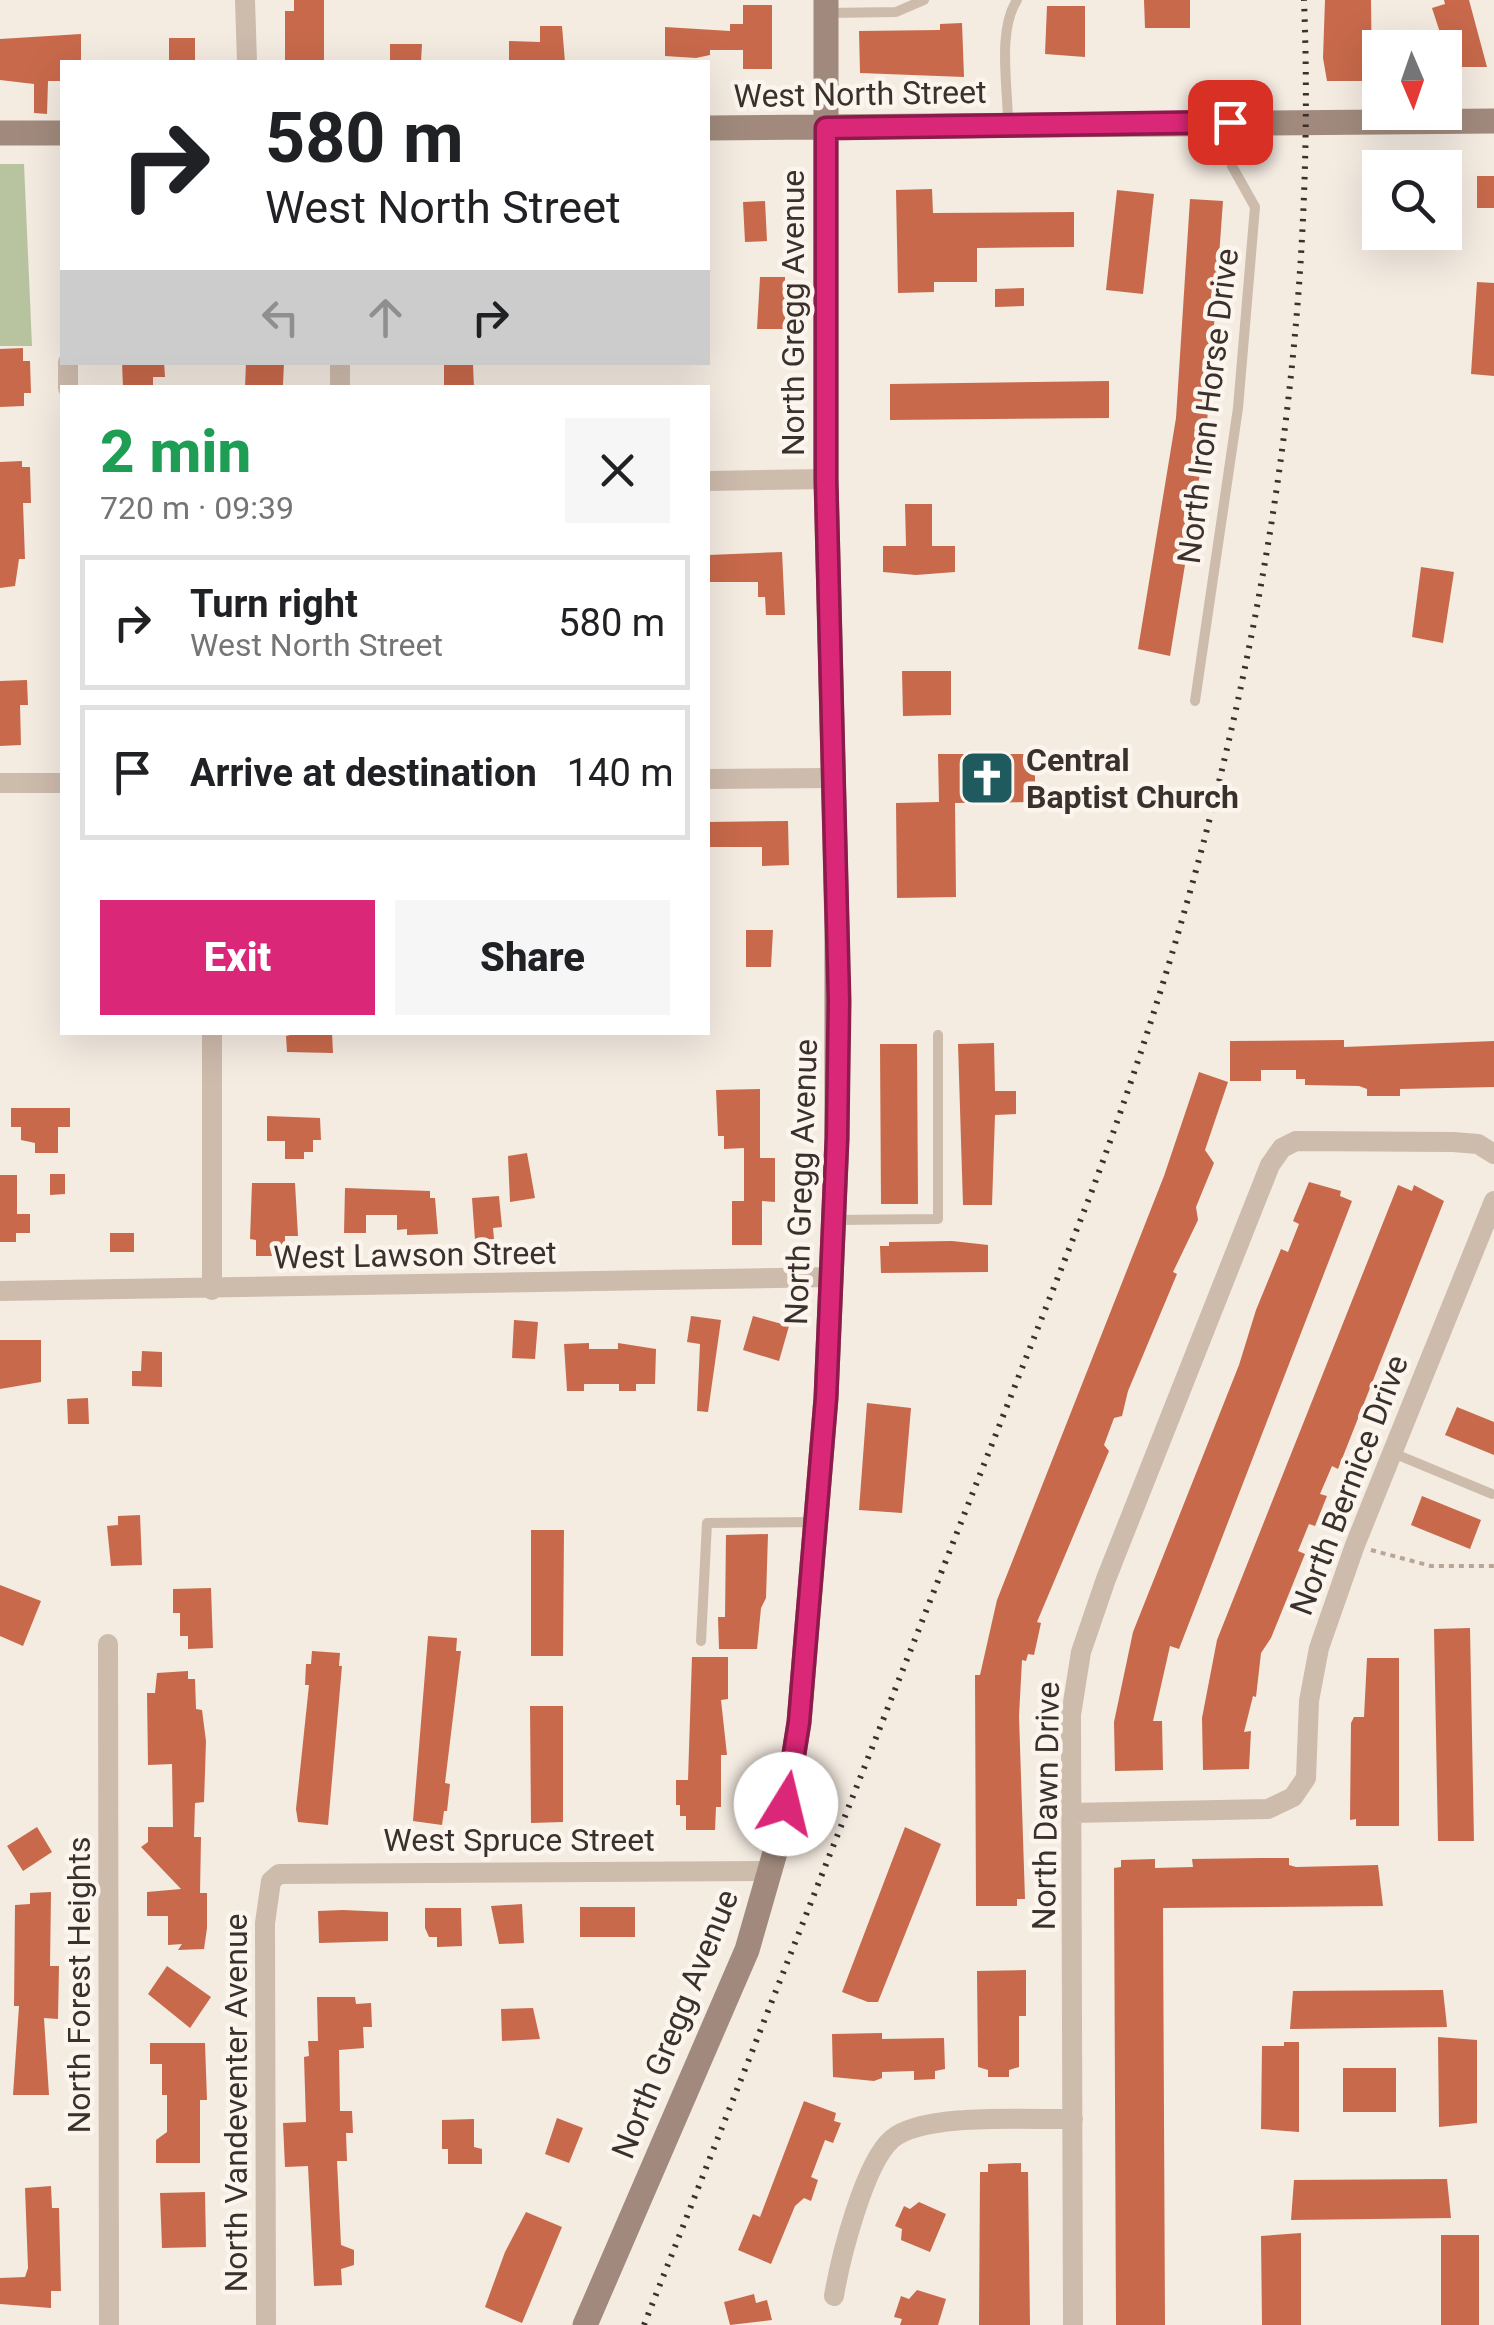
<!DOCTYPE html>
<html lang="en">
<head>
<meta charset="utf-8">
<style>
	body { margin:0; font-family:Roboto,sans-serif; background:#f6f6f6; color:#202124; height:100vh; display:flex; flex-direction:column; font-size:38px; white-space:nowrap }
	* { box-sizing:border-box; margin:0 }
	p { font-size:32px; color:#757577 }
	.icon { flex:none; width:55px; height:55px; fill:none; stroke:currentColor; stroke-width:2; stroke-linecap:round; stroke-linejoin:round }
	.map { position:relative; flex:1; overflow:hidden }
	.panel { position:absolute; left:60px; top:385px; width:650px; height:650px; display:flex; flex-direction:column; background:#fff; border-radius:0px; box-shadow:0 10px 40px #0002 }
	.panel>* { flex:none }
	.hud { position:absolute; left:60px; top:60px; width:650px; height:305px; border-radius:0px; box-shadow:0 10px 40px #0002; background:#fff; color:#202124; overflow:hidden }
	.needle { width:65px; rotate:178deg }
	.fabs { position:absolute; left:1362px; top:30px; display:grid; gap:20px }
	.fabs a { display:grid; place-items:center; width:100px; height:100px; border-radius:0px; background:#fff; box-shadow:0 10px 40px #0002; font-size:50px }
	.pin { position:absolute; display:grid; place-items:center; width:85px; height:85px; color:#fff; margin:-42px; border-radius:20px; box-shadow:0 5px 15px #0006 }
	.me { position:absolute; width:110px; margin:-55px; rotate:9deg; stroke-linejoin:round; filter:drop-shadow(0 0 8px #0008) }
	.turn { display:flex; align-items:center; gap:35px; height:210px; padding:0 40px; font-size:45px }
	.turn .icon { width:130px; height:130px; stroke-width:2.5 }
	.turn b { display:block; font-size:70px; line-height:85px }
	.lanes { display:flex; align-items:center; height:95px; padding:0 40px; background:#0003; justify-content:center; gap:50px; direction:ltr }
	.lanes .off { opacity:.35 }
	.round { display:grid; place-items:center; flex:none; width:105px; height:105px; border-radius:0px; background:#f6f6f6 }
	.overview { display:flex; align-items:center; justify-content:space-between; height:170px; padding:0 40px }
	h1 { font-size:60px; font-weight:800; line-height:75px; color:#1e9e55 }
	.button { display:flex; gap:20px; margin-top:auto; padding:20px 40px }
	.button a { flex:1; height:115px; border-radius:0px; background:#db2777; color:#fff; font-size:40px; font-weight:800; line-height:115px; text-align:center }
	.button a+a { background:#f6f6f6; color:#202124 }
	ul { padding:0; list-style:none }
	li { display:flex; align-items:center; gap:30px; height:135px; margin:0 20px 15px; padding:0 20px; border:5px solid #e0e0e0; border-radius:0px }
	li div { flex:1 }
	li b { display:block; font-size:38px }
	li em { font-style:normal }
	.map>svg:first-child { display:block }
	.green { fill:#b8c4a0 }
	.building { fill:#c8694b }
	.lines { fill:none; stroke-linecap:round; stroke-linejoin:round }
	.path { stroke:#b9a596; stroke-width:4; stroke-dasharray:5 5; stroke-linecap:butt }
	.lane { stroke:#cdbbac; stroke-width:10 }
	.street { stroke:#cdbbac; stroke-width:20 }
	.secondary { stroke:#a18a7d; stroke-width:25 }
	.rail { stroke:#3b302b; stroke-width:6; stroke-dasharray:2.5 8; stroke-linecap:butt }
	.route-casing { stroke:#8e194d; stroke-width:25 }
	.route { stroke:#db2777; stroke-width:18 }
	.labels { text-anchor:middle; stroke-width:9; stroke-linejoin:round; paint-order:stroke }
	.street-label { font-size:32px; fill:#3b302b; stroke:#fbf5ee }
	.poi-label { font-size:32px; font-weight:bold; fill:#3b302b; stroke:#fbf5ee; text-anchor:start }
</style>
</head>
<body>
<div class="map">
<svg width="1494" height="2325" viewBox="0 0 1494 2325">
	<rect width="100%" height="100%" fill="#f4ebe1"/>
	<path class="green" d="M0,164H24L32,346H0Z"/>
	<path class="building" d="M294,0H324V62H285V11H294Z
		M1144,0H1190V28H1145Z
		M1325,0H1371L1372,81H1327L1323,58Z
		M1444,0H1469L1487,67H1445V48L1432,8L1445,4Z
		M743,5H772V69H743V50H710V55L696,58L665,56V27L730,31V24H743Z
		M1047,6H1085V57L1045,54Z
		M962,23L964,77L860,73L859,31L940,30V24Z
		M540,26H562L565,62H509V41L540,42Z
		M81,34V62H62V81H48L47,114L34,113V84L0,80V39Z
		M169,38H195V62H169Z
		M390,44H422L421,62H390Z
		M1477,176H1494V208H1477Z
		M932,189L933,213L1074,212V247L977,248V282H934V292L898,293L896,190Z
		M1117,190L1154,194L1143,294L1106,290Z
		M1190,199L1223,201L1206,437L1170,656L1138,649L1176,418Z
		M765,201L767,241L745,242L743,202Z
		M760,277H785V329H757Z
		M1477,282L1494,283V376L1471,374Z
		M1024,288V306L995,307V289Z
		M23,348V361H30L31,393H24V406L0,407V349Z
		M122,362H164L165,377H153V388H123Z
		M246,362H284L283,385L245,388Z
		M473,364L474,388H444V365Z
		M1109,381V418L890,420V384Z
		M22,461V467H30L31,503H23L25,559H19L15,586L0,588V462Z
		M905,504H932V546H955V572L916,575L883,572V546H906Z
		M782,552L785,615H766L765,597H758V582H708V555Z
		M1421,567L1454,572L1443,643L1412,637Z
		M902,671H951V715L903,716Z
		M27,680L28,705H20L21,745L0,746V681Z
		M938,754H1035V802L955,803L956,897L897,898L896,803L939,802Z
		M788,821L789,865L762,866V847H709L708,822Z
		M746,930H773L771,967H746Z
		M303,1032H332L333,1053L287,1052L286,1036Z
		M1344,1040V1047L1494,1041V1087L1400,1089V1096H1367V1089L1359,1086L1305,1085V1079H1296V1070H1261V1081H1230V1041Z
		M994,1043L995,1091H1016V1114L995,1115L992,1205H963L958,1044Z
		M880,1044H917L918,1204H881Z
		M1199,1072L1228,1082L1205,1150L1214,1163L1196,1207L1198,1220L1173,1272L1177,1274L1128,1391L1122,1416L1114,1418L1104,1445L1109,1451L1037,1622L1041,1623L1034,1655L1028,1654L1026,1661L1022,1660L1019,1716L1025,1899H1017V1906H976L975,1675H980L997,1600L1164,1176Z
		M760,1089V1158H775V1202L762,1201V1245H732V1201H744V1148L724,1149V1136H718L716,1090Z
		M11,1108H70V1127H58V1153H35V1143L21,1140V1127H11Z
		M267,1116L320,1118L321,1140H313V1152H304V1159H285V1141H267Z
		M527,1153L535,1198L510,1202L508,1156Z
		M50,1174H65V1194L50,1195Z
		M0,1175H17V1214H30V1233H16V1242H0Z
		M1309,1182L1341,1191L1340,1196L1352,1201L1179,1649L1170,1646L1153,1721H1162L1163,1770L1115,1771L1114,1722L1133,1632L1239,1365L1256,1310L1281,1249L1288,1252L1299,1224L1293,1221Z
		M252,1183H295L298,1236H285V1256H256V1240L250,1239Z
		M1398,1185L1412,1191L1414,1185L1444,1201L1338,1469L1332,1466L1320,1494L1327,1496L1315,1526L1309,1524L1298,1551L1305,1554L1271,1638L1261,1653L1256,1697L1253,1696L1244,1732L1251,1731L1249,1769L1203,1770L1202,1718L1217,1640Z
		M345,1188L430,1191V1198H435L438,1234L407,1235V1229L397,1230V1215H366V1233H344Z
		M499,1196L502,1227L493,1228L494,1239L475,1240L472,1198Z
		M110,1233H134V1252H110Z
		M952,1241L988,1245V1272L881,1273L880,1246H889V1242Z
		M691,1316L721,1320L708,1412L697,1411L700,1344L687,1342Z
		M753,1316L789,1326L779,1361L743,1350Z
		M514,1320L538,1322L535,1359L512,1358Z
		M0,1340H41V1382L0,1389Z
		M589,1343V1349H618V1343L656,1349L655,1384H636V1391H619V1384H584V1391H567L564,1344Z
		M142,1351L162,1352V1387L132,1386V1371H141Z
		M88,1398L89,1424H68L67,1399Z
		M867,1403L911,1408L902,1513L859,1510Z
		M1457,1407L1494,1422V1455L1445,1435Z
		M1422,1496L1481,1520L1470,1549L1411,1525Z
		M140,1515L142,1565L111,1566L107,1526L118,1525V1516Z
		M531,1530H564L563,1656H531Z
		M768,1534L766,1598L761,1608L757,1649H719L718,1617H725L726,1535Z
		M0,1585L41,1601L23,1646L0,1636Z
		M211,1588L213,1648L188,1649V1636H180V1613H173V1589Z
		M1470,1628L1474,1841H1438L1434,1629Z
		M428,1636L457,1638L456,1651H461L445,1783L450,1784L447,1811H444L442,1825L413,1821Z
		M312,1651L340,1653L339,1666H342L328,1825L298,1822L296,1809L309,1685H305L306,1664H311Z
		M692,1657H728V1699L721,1700L727,1755H721V1807H716L715,1830H686V1816H680V1805H676V1780H688Z
		M1367,1658H1399V1826H1356V1819L1350,1820L1351,1723L1354,1717H1364Z
		M188,1671V1679H195L196,1709L202,1710L206,1741L204,1802L195,1803L194,1837H201L200,1893H207V1928L204,1949L178,1950L182,1944L168,1945V1916H147V1892L181,1889L141,1847L148,1842V1827H173L172,1764L148,1765L147,1693H155L157,1673Z
		M530,1706H563V1822L531,1823Z
		M37,1827L52,1852L23,1871L7,1846Z
		M905,1827L941,1844L878,2002H868L842,1992Z
		M1262,1858H1289V1865L1296,1867L1378,1865L1383,1906L1163,1908L1165,2325H1116L1114,1868L1121,1867V1860L1155,1859V1868L1193,1867L1192,1859Z
		M51,1892L50,1966H59L58,2019L44,2018L49,2095H13L19,2006H14L15,1905L30,1904V1893Z
		M522,1904L524,1943L499,1944L491,1906Z
		M580,1907H635V1937H580Z
		M425,1908H461L462,1946L437,1947V1937H429L425,1928Z
		M343,1910L388,1912V1941L319,1943L318,1911Z
		M167,1966L211,1997L190,2028L148,1994Z
		M1026,1970V2016H1019V2067L1009,2070V2077H988V2070L978,2067L977,1971Z
		M1443,1990L1447,2027L1290,2029L1293,1991Z
		M317,1997H355L356,2004L371,2003L372,2027H363L364,2048L339,2050L340,2111H352L353,2133H346L347,2161H337L341,2245L354,2250V2265L341,2269L342,2285L314,2286L308,2166L285,2167L283,2123L306,2122L304,2057L309,2056L308,2041H318Z
		M533,2008L540,2039L502,2041L501,2009Z
		M882,2033V2039L944,2038L945,2069L935,2071V2079L914,2080V2071L882,2072V2078L874,2081L833,2077L832,2034Z
		M1438,2037L1477,2040V2123L1439,2127Z
		M1284,2042H1299V2132L1261,2129L1262,2046H1284Z
		M150,2043H205L207,2100H200V2163H156V2140L167,2132V2095H162V2064H150Z
		M1343,2068H1396V2112H1343Z
		M804,2101L836,2113L834,2121L841,2123L833,2143L825,2140L813,2172L811,2177L818,2180L811,2201L804,2198L795,2206L771,2264L738,2250L753,2214L760,2217Z
		M557,2118L583,2128L569,2163L545,2154Z
		M474,2119V2147L482,2149V2164H448V2149H442V2120Z
		M1021,2163V2172H1028L1030,2325H979L980,2172H988V2164Z
		M1447,2179L1451,2218L1291,2220L1294,2180Z
		M51,2186L52,2208H59L61,2291H51V2308L0,2304V2278L25,2277L28,2268L25,2188Z
		M205,2192L206,2247L162,2248L160,2193Z
		M919,2202L946,2214L930,2252L901,2240L902,2229L895,2226L904,2206L910,2209Z
		M526,2212L562,2227L522,2323L485,2307L505,2252Z
		M1301,2233V2325H1262L1261,2236Z
		M1441,2235H1479V2325H1441Z
		M917,2290L946,2299L938,2325H900L902,2319L894,2317L901,2296L909,2299Z
		M754,2294L756,2303L767,2300L772,2320L730,2325L724,2302Z"/>
	<g class="lines">
		<path class="path" d="M1371,1550L1431,1566H1494"/>
		<path class="lane" d="M827,13L896,12L924,0
			M1008,123C1008,87 997,31 1017,0
			M1195,701L1238,408L1255,207L1232,166L1230,122
			M834,1220L938,1219V1035
			M1393,1453L1492,1494
			M701,1641L707,1523L815,1522"/>
		<path class="street" d="M245,0L247,62
			M68,362V388
			M340,388V362
			M708,481L826,479
			M708,779L833,778
			M0,783H62
			M212,1290V1032
			M0,1291L831,1277
			M108,1644L109,2325
			M1071,1813L1268,1809L1293,1797L1306,1778L1309,1701L1319,1648L1355,1545L1494,1201
			M834,2296C840,2260 864,2163 892,2139C924,2112 1030,2120 1073,2119
			M266,2325L265,1923L271,1881L279,1874L771,1871
			M1073,2325L1071,1715L1081,1652L1106,1579L1270,1165L1282,1148L1296,1141L1453,1142L1478,1144L1494,1154"/>
		<path class="secondary" d="M708,128L1494,121
			M0,133H62
			M585,2325L747,1950L782,1828L799,1723L826,1398L837,1139V930L826,479V0"/>
		<path class="rail" d="M644,2325L1090,1196C1233,815 1320,409 1304,0"/>
	</g>
	<g class="lines">
		<g class="route-casing">
			<path id="route" d="M786,1804L799,1722L826,1398L837,1138L839,1001L826,480V128L1230,122"/>
		</g>
		<use href="#route" class="route"/>
	</g>
	<defs>
		<g id="church-square" transform="scale(2.875)"><rect x="-9" y="-9" width="18" height="18" rx="4" fill="#1f5a5e" stroke="#fbf5ee"/><path d="M-1.2-6h2.4v3.5h3.3v2.4h-3.3V6h-2.4V-.1h-3.3v-2.4h3.3Z" fill="#fff"/></g>
	</defs>
	<g fill-rule="evenodd">
		<use href="#church-square" x="987" y="778"/>
	</g>
	<g class="labels">
		<g class="street-label">
			<text transform="translate(860 94) rotate(-1)" y="11">West North Street</text>
			<text transform="translate(793 313) rotate(-90)" y="11">North Gregg Avenue</text>
			<text transform="translate(1208 406) rotate(-83)" y="11">North Iron Horse Drive</text>
			<text transform="translate(801 1182) rotate(-88)" y="11">North Gregg Avenue</text>
			<text transform="translate(415 1255) rotate(-1)" y="11">West Lawson Street</text>
			<text transform="translate(1349 1485) rotate(-69)" y="11">North Bernice Drive</text>
			<text transform="translate(1046 1806) rotate(-89)" y="11">North Dawn Drive</text>
			<text x="519" y="1851">West Spruce Street</text>
			<text transform="translate(79 1985) rotate(-90)" y="11">North Forest Heights</text>
			<text transform="translate(675 2024) rotate(-68)" y="11">North Gregg Avenue</text>
			<text transform="translate(236 2103) rotate(-90)" y="11">North Vandeventer Avenue</text>
		</g>
		<g class="poi-label">
			<text x="1026" y="771">Central<tspan x="1026" dy="37">Baptist Church</tspan></text>
		</g>
	</g>
</svg>
<div class="fabs">
<a><svg class="needle" viewBox="-14 -14 28 28"><path d="M0-13l5 13h-10z" fill="#e53935"/><path d="M0 13l5-13h-10z" fill="#757577"/></svg></a>
<a><svg class="icon" aria-label="search" viewBox="0 0 24 24"><circle cx="10" cy="10" r="6"/><path d="M15 15l6 6"/></svg></a>
</div>
<div class="pin" style="left:1230px;top:122px;background:#d93025"><svg class="icon" aria-label="arrive" viewBox="0 0 24 24"><path d="M6 21V4h12l-3 4 3 4H6"/></svg></div>
<svg class="me" style="left:786px;top:1804px" viewBox="-20 -20 40 40"><circle r="19" fill="#fff"/><path d="M0-13L10 11 0 6-10 11z" fill="#db2777"/></svg>
<div class="hud">
<div class="turn"><svg class="icon" aria-label="right" viewBox="0 0 24 24"><path d="M7 20v-9h11M14 6l5 5-5 5"/></svg><div><b>580 m</b>West North Street</div></div>
<div class="lanes"><svg class="icon off" aria-label="left" viewBox="0 0 24 24"><path d="M17 20v-9H6M10 6l-5 5 5 5"/></svg><svg class="icon off" aria-label="ahead" viewBox="0 0 24 24"><path d="M12 20V5M6 11l6-6 6 6"/></svg><svg class="icon" aria-label="right" viewBox="0 0 24 24"><path d="M7 20v-9h11M14 6l5 5-5 5"/></svg></div>
</div>
<section class="panel">
<div class="overview"><div><h1>2 min</h1><p>720 m · 09:39</p></div><a class="round"><svg class="icon" aria-label="close" viewBox="0 0 24 24"><path d="M6 6l12 12M18 6L6 18"/></svg></a></div>
<ul>
<li><svg class="icon" aria-label="right" viewBox="0 0 24 24"><path d="M7 20v-9h11M14 6l5 5-5 5"/></svg><div><b>Turn right</b><p>West North Street</p></div><em>580 m</em></li>
<li><svg class="icon" aria-label="arrive" viewBox="0 0 24 24"><path d="M6 21V4h12l-3 4 3 4H6"/></svg><div><b>Arrive at destination</b></div><em>140 m</em></li>
</ul>
<div class="button"><a>Exit</a><a>Share</a></div>
</section>
</div>
</body>
</html>
